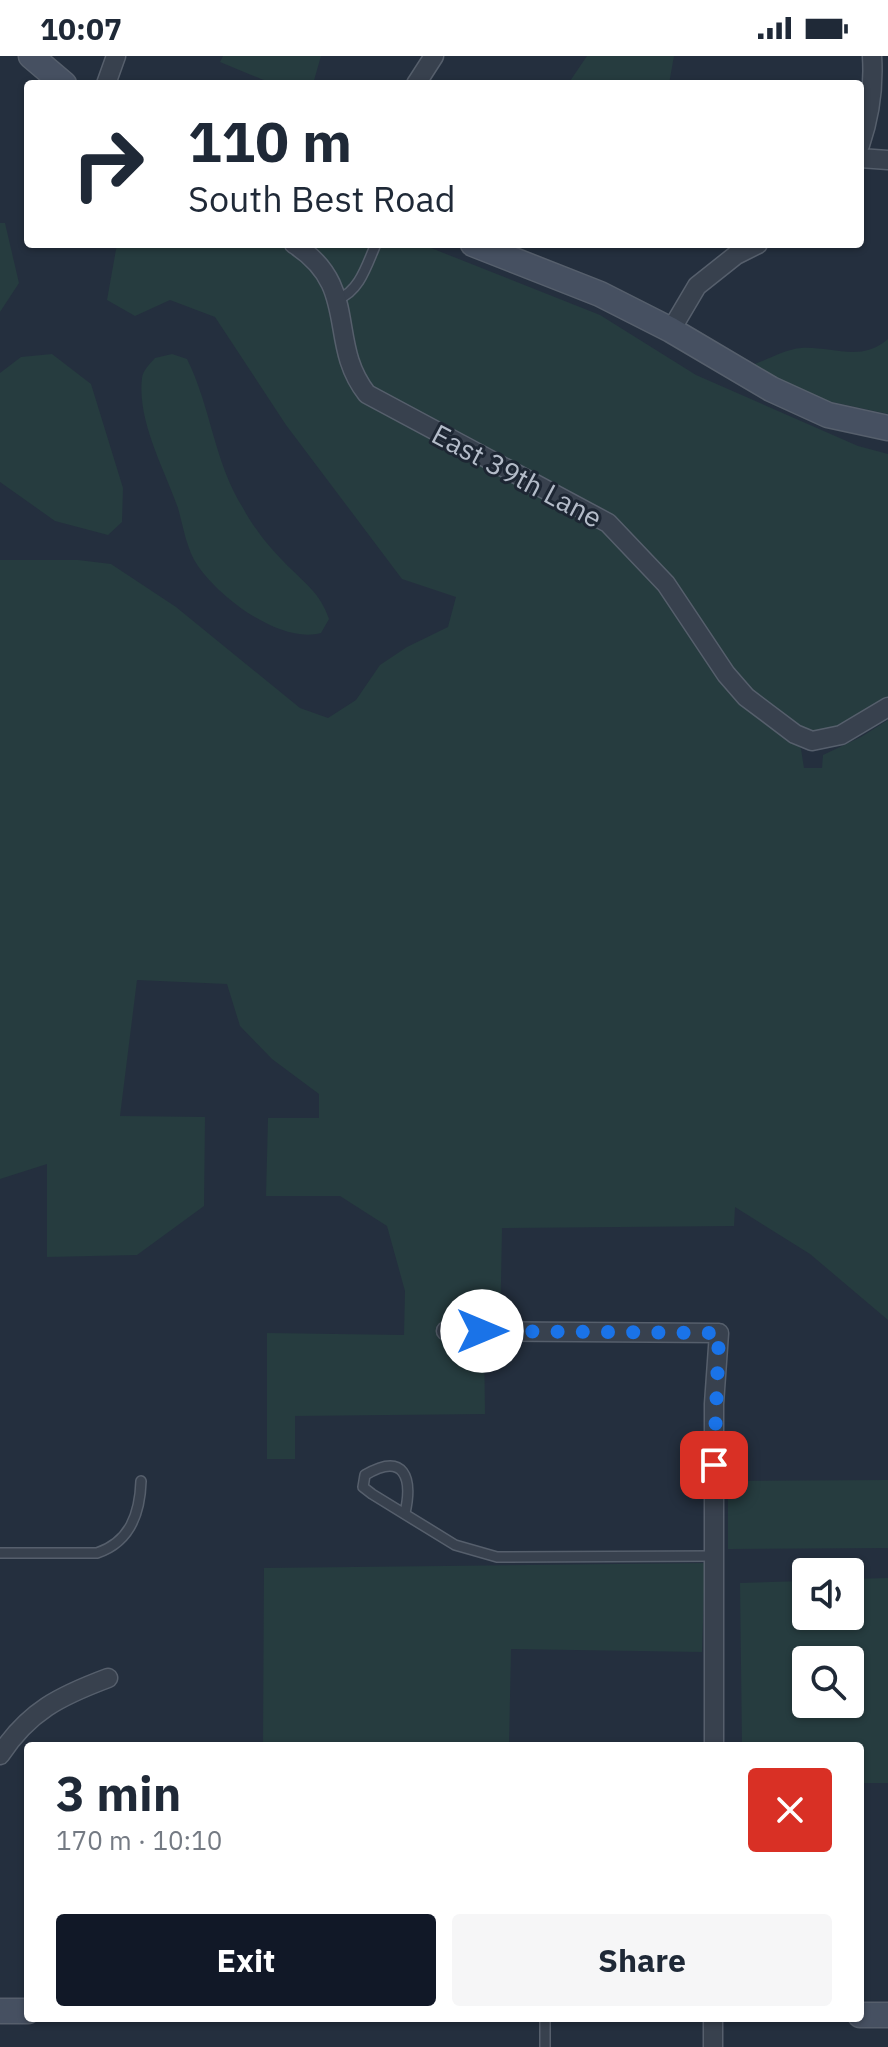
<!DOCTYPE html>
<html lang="en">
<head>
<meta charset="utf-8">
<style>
	body { margin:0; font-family:"IBM Plex Sans",sans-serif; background:#f6f6f7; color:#1f2937; height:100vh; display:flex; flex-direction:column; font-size:30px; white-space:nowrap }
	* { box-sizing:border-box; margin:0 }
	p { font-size:26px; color:#747a83 }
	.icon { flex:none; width:44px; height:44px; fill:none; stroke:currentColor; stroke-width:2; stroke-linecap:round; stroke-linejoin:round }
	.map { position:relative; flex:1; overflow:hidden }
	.drawer { position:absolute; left:24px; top:1686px; width:840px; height:280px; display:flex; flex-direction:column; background:#fff; border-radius:8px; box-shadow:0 2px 6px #0004 }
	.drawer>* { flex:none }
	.top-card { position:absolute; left:24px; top:24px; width:840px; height:168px; border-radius:8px; box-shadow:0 2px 6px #0004; background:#fff; color:#1f2937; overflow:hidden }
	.controls { position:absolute; left:792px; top:1502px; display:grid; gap:16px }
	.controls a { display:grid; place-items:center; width:72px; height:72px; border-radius:8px; background:#fff; box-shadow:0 2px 6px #0004; font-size:40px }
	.pin { position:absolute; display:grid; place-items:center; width:68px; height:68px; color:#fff; margin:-34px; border-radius:16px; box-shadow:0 4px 12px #0006 }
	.me { position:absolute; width:88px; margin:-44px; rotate:90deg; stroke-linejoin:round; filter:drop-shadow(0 0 6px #0008) }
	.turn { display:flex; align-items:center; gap:28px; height:168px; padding:0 32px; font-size:36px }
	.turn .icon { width:104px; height:104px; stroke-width:2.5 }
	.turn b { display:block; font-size:56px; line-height:68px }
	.round { display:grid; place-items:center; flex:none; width:84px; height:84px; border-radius:8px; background:#f6f6f7 }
	.headline { display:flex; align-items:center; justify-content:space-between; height:136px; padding:0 32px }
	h1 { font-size:48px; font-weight:700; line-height:60px }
	.cta { display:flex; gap:16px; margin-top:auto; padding:16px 32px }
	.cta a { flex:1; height:92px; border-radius:8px; background:#111827; color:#fff; font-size:32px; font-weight:700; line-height:92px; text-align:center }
	.cta a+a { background:#f6f6f7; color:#1f2937 }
	.status { display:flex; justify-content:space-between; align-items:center; height:56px; padding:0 40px; background:#fff; direction:ltr }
	.status svg { height:22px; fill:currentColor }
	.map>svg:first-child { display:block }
	.green { fill:#263c3f; fill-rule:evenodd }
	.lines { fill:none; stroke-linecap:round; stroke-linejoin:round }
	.lane-casing { stroke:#565f6c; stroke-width:12 }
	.street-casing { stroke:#565f6c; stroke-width:21 }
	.secondary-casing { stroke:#565f6c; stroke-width:27 }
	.lane { stroke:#38414e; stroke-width:9 }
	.street { stroke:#38414e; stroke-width:18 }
	.secondary { stroke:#465061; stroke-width:24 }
	.route { stroke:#1a73e8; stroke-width:14; stroke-dasharray:0 25.2 }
	.labels { text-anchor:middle; stroke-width:6; stroke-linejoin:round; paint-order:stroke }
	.street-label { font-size:28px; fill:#b4bcc9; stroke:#1d2633 }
</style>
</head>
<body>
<div class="status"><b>10:07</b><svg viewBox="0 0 49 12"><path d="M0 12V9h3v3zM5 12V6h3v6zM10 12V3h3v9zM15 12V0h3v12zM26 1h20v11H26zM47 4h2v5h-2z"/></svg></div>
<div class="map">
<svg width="888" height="1991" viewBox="0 0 888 1991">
	<rect width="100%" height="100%" fill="#242f3e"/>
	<path class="green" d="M223,0H321L313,28H273L220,6Z
		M587,0H674L669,28H568Z
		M0,167H5L19,227L0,256Z
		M117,188H421L600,259L696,319L858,390L888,398V643C855,664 839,685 798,670L793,684L801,693L804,712H822L823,699L861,681L888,664V1264L810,1198L735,1151L734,1170L502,1172L500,1281L484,1282L485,1358L295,1360V1403H267V1277L404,1279L405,1235L387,1170L340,1140H266L268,1062H319V1038L272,1003L240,970L227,928L137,924L120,1060L205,1061L204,1150L137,1199L47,1201V1108L0,1123V504H78L111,508L176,551L300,652L328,662L356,644L380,609L407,591L448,571L456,541L402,523L286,369L215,261L170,244L135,260L107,244Z
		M888,283V358L818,343L752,309C767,304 786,293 801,292C832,290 861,307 888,283Z
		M52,298L91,328L123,432L122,466L108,479L55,465L0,426V317L21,301Z
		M172,298L187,303C211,351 214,406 243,452C253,471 269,491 284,506C303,526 320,536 329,563L321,577C280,588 220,542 198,510C187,495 183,470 178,452C164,412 137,365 142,322C143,314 150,308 155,302Z
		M888,1424V1492L728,1493V1425Z
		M705,1507L702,1596L511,1593L509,1690H263L264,1512Z
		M888,1522V1727H860V1690H742L740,1527L806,1525V1560H850V1523ZM806,1604H850V1648H806Z"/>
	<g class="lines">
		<g class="lane-casing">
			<path id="lane" d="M338,243C360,235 367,208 376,188
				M405,1457C413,1421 404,1396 365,1419L363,1431L372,1438L455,1489L497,1501L714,1500
				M0,1497H97C130,1486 140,1458 141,1425
				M545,1991V1962"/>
		</g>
		<g class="street-casing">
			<path id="street" d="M106,28L116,0
				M416,28L434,0
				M860,89C870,60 874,31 872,0
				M860,102L888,104
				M294,188C361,231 326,286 367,338L608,467L666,528L726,618L746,641L795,678L812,685L841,679L888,651
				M671,274L697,230L736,199L758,188
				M446,1275L719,1277L714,1348V1690
				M0,1699C29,1655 60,1640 108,1622
				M713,1962V1991"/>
		</g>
		<g class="secondary-casing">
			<path id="secondary" d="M31,0L64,28
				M473,188L600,238L671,274L771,333L828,359L888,372
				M0,1955H28
				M860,1959H888"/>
		</g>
		<use href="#lane" class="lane"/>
		<use href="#street" class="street"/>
		<use href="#secondary" class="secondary"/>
	</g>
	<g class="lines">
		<path class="route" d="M482,1275L719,1277L714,1409"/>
	</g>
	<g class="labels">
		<g class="street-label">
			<text transform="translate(517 420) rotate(28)" y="10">East 39th Lane</text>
		</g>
	</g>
</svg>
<div class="controls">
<a><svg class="icon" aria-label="sound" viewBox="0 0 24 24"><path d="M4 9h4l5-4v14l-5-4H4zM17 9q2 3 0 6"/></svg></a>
<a><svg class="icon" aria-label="search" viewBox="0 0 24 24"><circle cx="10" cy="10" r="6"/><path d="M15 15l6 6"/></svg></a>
</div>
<div class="pin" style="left:714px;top:1409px;background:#d93025"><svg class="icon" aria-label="arrive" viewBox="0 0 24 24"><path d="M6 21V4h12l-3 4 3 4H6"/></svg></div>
<svg class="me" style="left:482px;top:1275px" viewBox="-20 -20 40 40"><circle r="19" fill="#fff"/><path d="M0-13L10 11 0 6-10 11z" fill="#1a73e8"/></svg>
<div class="top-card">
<div class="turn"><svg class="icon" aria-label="right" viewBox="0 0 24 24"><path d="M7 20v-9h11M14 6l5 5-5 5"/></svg><div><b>110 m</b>South Best Road</div></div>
</div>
<section class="drawer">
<div class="headline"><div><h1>3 min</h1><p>170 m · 10:10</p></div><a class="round" style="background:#d93025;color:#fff"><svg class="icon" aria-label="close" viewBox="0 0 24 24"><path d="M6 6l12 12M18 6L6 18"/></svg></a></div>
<div class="cta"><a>Exit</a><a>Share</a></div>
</section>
</div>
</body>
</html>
